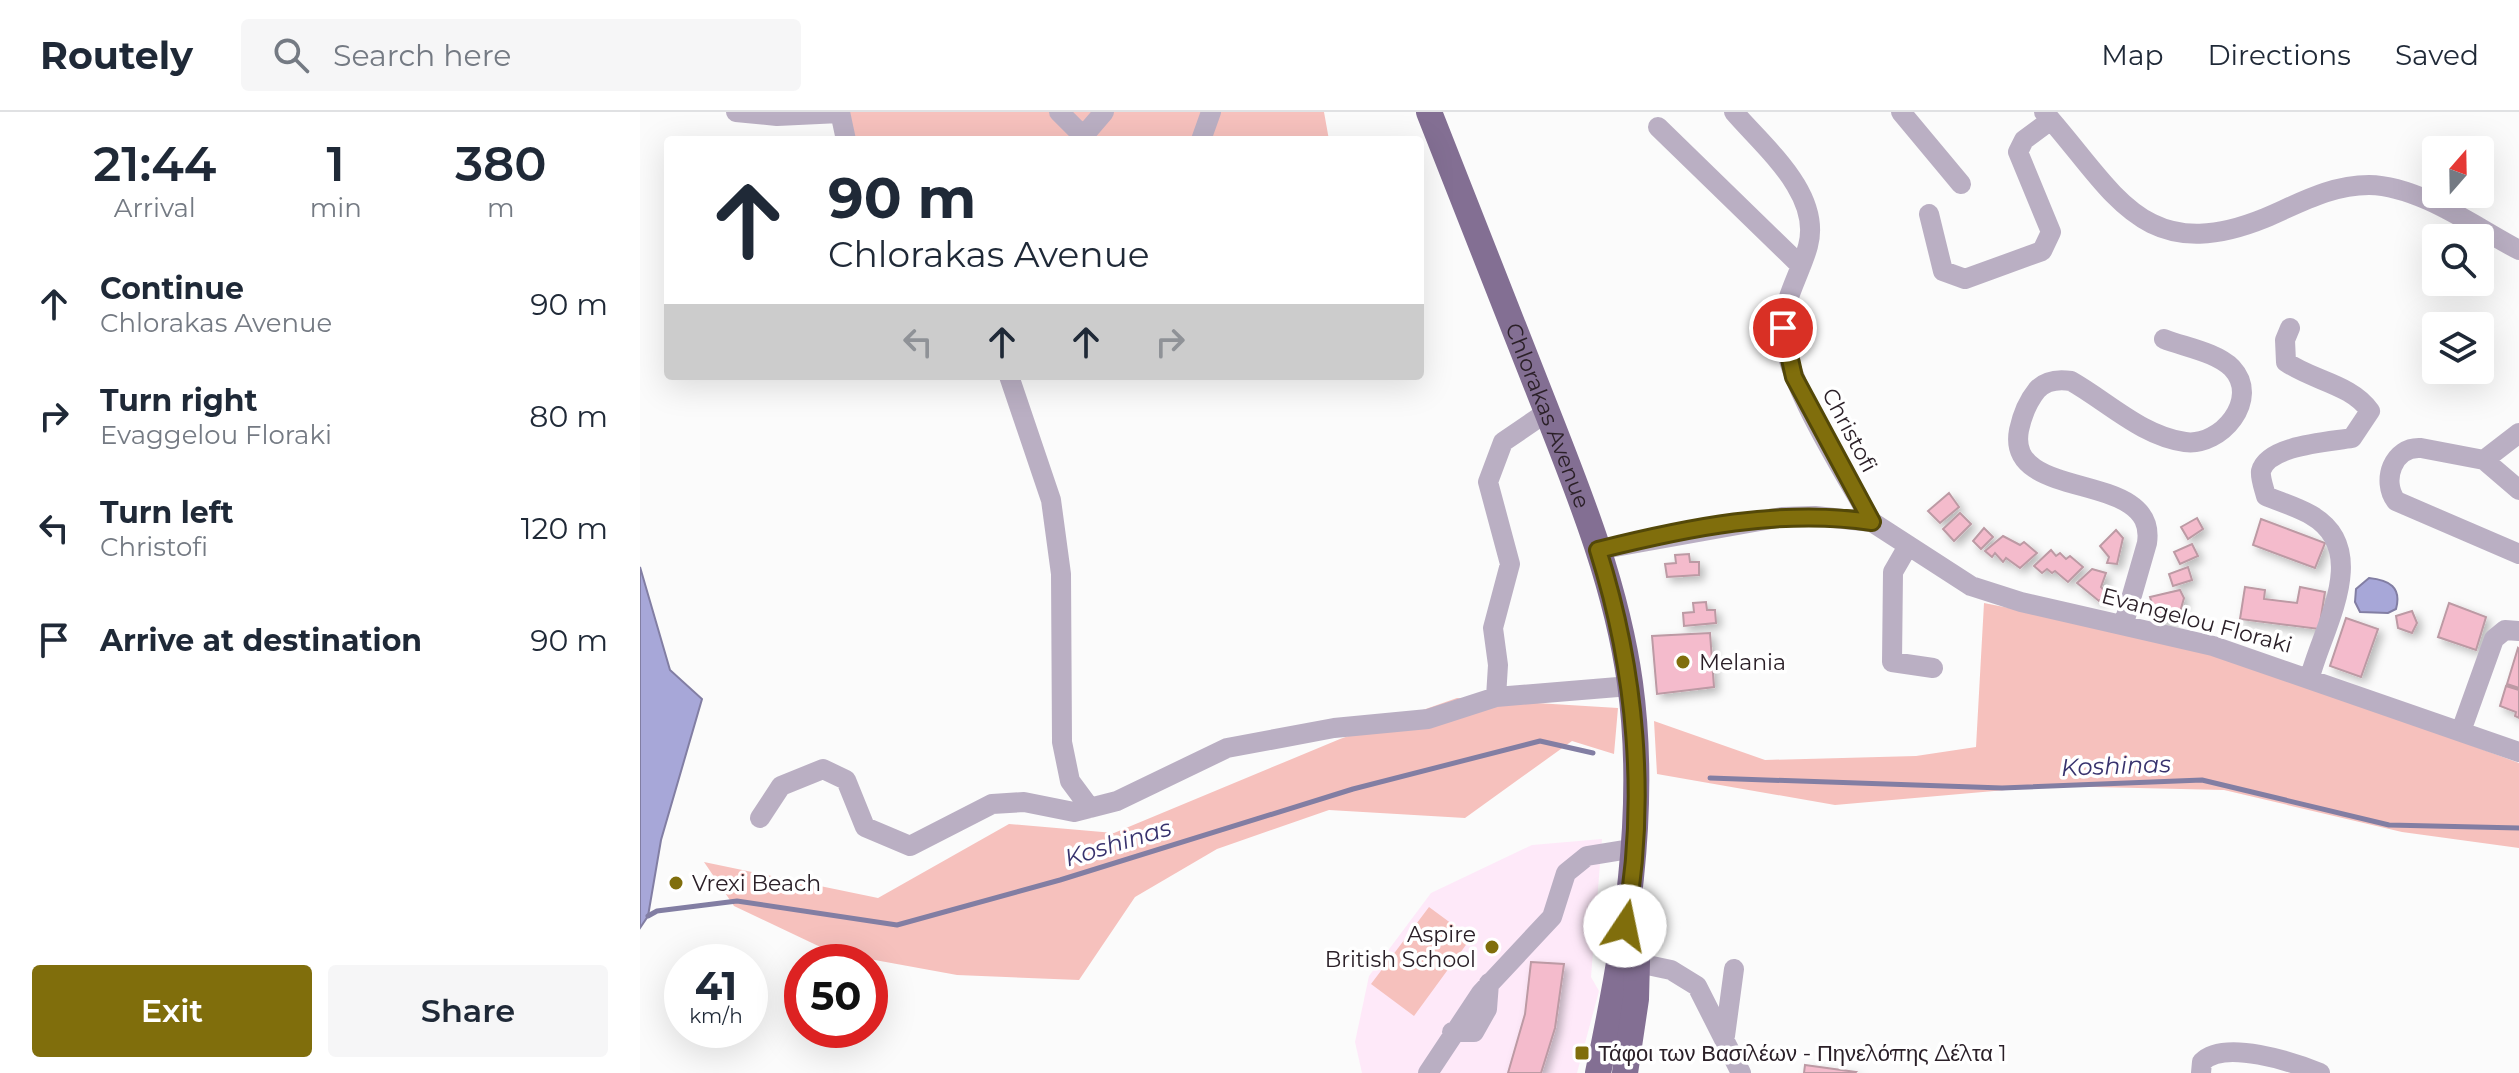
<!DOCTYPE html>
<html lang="en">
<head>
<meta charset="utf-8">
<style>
	body { margin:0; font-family:Montserrat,sans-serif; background:#f6f6f7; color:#1f2937; height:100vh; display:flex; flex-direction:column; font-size:30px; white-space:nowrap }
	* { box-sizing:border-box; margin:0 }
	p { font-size:26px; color:#747a83 }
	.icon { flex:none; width:44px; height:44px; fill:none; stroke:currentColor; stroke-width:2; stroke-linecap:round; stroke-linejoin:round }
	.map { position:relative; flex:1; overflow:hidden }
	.side { display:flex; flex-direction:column; background:#fff; width:640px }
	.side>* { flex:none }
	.top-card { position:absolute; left:24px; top:24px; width:760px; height:244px; border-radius:8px; box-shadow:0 8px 32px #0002; background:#fff; color:#1f2937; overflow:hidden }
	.needle { width:52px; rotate:20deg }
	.fabs { position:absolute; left:1782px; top:24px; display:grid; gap:16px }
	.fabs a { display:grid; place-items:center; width:72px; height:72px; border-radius:8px; background:#fff; box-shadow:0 8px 32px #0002; font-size:40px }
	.speed { position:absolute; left:24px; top:832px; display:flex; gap:16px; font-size:40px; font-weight:700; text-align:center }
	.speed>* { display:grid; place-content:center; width:104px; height:104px; border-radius:50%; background:#fff; box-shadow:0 8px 32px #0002; line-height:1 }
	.speed small { font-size:20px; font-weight:400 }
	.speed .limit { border:12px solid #d22; background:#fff; color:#111 }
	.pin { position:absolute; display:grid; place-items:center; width:68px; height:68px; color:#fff; margin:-34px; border:4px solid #fff; border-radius:50%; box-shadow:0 2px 8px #0007 }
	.me { position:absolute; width:88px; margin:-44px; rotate:11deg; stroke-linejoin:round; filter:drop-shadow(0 0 6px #0008) }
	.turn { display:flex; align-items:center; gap:28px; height:168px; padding:0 32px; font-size:36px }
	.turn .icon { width:104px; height:104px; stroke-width:2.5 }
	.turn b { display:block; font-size:56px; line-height:68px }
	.lanes { display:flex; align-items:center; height:76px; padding:0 32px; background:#0003; justify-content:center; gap:40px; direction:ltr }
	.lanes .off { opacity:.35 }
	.eta { display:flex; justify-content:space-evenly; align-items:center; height:136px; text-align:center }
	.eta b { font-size:48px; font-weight:600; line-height:56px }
	.primary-button { display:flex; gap:16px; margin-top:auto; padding:16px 32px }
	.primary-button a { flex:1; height:92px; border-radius:8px; background:#806e0c; color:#fff; font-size:32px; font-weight:600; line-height:92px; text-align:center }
	.primary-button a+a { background:#f6f6f7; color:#1f2937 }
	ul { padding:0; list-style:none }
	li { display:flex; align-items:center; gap:24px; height:112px; padding:0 32px }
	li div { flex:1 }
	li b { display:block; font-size:30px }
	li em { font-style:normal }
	header { display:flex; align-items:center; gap:48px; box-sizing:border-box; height:112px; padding:0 40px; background:#fff; border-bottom:2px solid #e0e1e3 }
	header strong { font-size:38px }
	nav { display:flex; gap:44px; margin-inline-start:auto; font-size:28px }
	.search { width:560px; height:72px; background:#f6f6f7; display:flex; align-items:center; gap:20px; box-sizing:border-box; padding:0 28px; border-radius:8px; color:#747a83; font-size:30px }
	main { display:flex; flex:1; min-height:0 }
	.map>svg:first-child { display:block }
	.built { fill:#fee9f9 }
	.green { fill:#f6c1bd }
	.water { fill:#a7a7d8; stroke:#827ea3; stroke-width:2 }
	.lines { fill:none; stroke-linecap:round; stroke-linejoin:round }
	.stream { stroke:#827ea3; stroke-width:5 }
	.building { fill:#f4bbcc; stroke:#bc9aa4; stroke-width:2; filter:url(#shadow) }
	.minor { stroke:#baafc3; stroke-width:20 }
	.major { stroke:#836f93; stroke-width:26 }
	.route-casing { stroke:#534808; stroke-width:20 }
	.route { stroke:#806e0c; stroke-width:14 }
	.poi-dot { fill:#806e0c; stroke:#fff; stroke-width:3 }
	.labels { text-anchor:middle; stroke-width:7; stroke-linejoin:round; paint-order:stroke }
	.street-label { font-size:22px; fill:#2b2028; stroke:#fff }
	.poi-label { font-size:22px; fill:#2b2028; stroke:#fff; text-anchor:start }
	.water-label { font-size:24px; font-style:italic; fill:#38336e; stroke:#fff }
</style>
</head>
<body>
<header>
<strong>Routely</strong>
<div class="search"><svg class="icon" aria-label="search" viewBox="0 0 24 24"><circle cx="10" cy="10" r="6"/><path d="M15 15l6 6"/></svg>Search here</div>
<nav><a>Map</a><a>Directions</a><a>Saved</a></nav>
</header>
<main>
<section class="side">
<div class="eta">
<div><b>21:44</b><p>Arrival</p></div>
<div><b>1</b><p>min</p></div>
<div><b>380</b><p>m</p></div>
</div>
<ul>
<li><svg class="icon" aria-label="ahead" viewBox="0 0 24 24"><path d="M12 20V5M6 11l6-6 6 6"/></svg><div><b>Continue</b><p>Chlorakas Avenue</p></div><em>90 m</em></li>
<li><svg class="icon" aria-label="right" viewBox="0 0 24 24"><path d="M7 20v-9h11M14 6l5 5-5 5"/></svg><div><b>Turn right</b><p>Evaggelou Floraki</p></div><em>80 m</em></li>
<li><svg class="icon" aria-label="left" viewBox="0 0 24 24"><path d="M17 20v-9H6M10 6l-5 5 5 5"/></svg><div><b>Turn left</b><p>Christofi</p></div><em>120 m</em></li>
<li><svg class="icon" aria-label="arrive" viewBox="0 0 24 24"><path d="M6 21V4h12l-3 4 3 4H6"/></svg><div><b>Arrive at destination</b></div><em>90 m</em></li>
</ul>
<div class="primary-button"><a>Exit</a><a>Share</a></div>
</section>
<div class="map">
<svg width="1879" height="961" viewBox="0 0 1879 961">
	<defs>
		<filter id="shadow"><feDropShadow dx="4.5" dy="4.5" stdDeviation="4" flood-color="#0004"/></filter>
	</defs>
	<rect width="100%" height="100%" fill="#fbfbfb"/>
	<path class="built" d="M962,727L951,865L959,879L937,961H722L715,930L729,864L791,781L892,733Z"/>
	<path class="green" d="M197,0H684L689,28H201Z
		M1344,491L1572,537L1879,651V736L1762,720L1584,678L1412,674L1195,693L1017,662L1014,609L1125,648L1276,644L1336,635Z
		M817,586L978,596L974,642L932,629L825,706L689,698L577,737L495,785L439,868L317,863L191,840L94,794L64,750L238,786L369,712L474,721L700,627Z
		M789,795L831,826L774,904L731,872Z"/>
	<path class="water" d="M0,455L30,558L62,587L21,728L8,804L0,816Z
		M1729,466C1749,468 1762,475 1756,497L1748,501L1720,500L1715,490L1716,477Z"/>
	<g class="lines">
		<path class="stream" d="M1070,666L1362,676L1562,668L1749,713L1879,716
			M8,804L17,799L97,789L257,813L420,768L713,677L900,629L953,641"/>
	</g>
	<path class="building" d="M1309,381L1319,395L1300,411L1288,399Z
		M1320,401L1331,412L1314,429L1303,417Z
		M1557,406L1563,417L1548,427L1541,415Z
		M1621,407L1685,431L1675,456L1613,433Z
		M1344,416L1353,425L1341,437L1333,429Z
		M1476,418L1483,426L1477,452L1467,451L1469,445L1460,434Z
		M1363,424L1380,433L1384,430L1397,441L1380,456L1366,446L1363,450L1355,441L1352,445L1345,439Z
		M1552,432L1558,444L1540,452L1534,440Z
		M1411,438L1416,444L1420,441L1426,447L1430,444L1443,455L1428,470L1415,459L1412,461L1407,457L1402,461L1394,454Z
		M1049,442L1050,450H1059V463L1027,465L1025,452L1036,451L1035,443Z
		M1548,455L1552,468L1533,474L1529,462Z
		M1452,457L1466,461L1461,475L1467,482L1459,489L1437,471Z
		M1605,475L1625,478L1624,487L1657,491L1660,475L1685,480L1679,517L1600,507Z
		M1540,478L1544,486L1538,507L1518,510L1510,485Z
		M1066,490L1067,498H1075L1076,511L1044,514L1043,501L1054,500L1053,491Z
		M1809,491L1846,505L1836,538L1798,525Z
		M1772,499L1777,511L1772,521L1758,516L1756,504Z
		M1706,506L1738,517L1721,565L1690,554Z
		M1070,521L1074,575L1017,582L1012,524Z
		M1878,536L1879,537V576L1867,572Z
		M1866,574L1879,578V606L1875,604L1876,600L1860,594Z
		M891,850L924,852L915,916L901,961H868L885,902Z
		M1165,953L1216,960L1215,961H1164Z"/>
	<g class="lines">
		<path class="minor" d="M96,0L137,4L200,1
			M200,0L206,28
			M419,0L443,24
			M1094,0C1124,35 1182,82 1168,134C1161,160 1143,188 1143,216C1143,267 1206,363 1232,410
			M1261,0L1321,72
			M1404,0C1474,78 1502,156 1625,106C1660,91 1691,73 1729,73C1780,74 1835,115 1879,138
			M1018,15L1161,154
			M440,28L464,0
			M561,28L571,0
			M1289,102L1303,159L1325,167L1402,139L1411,120L1378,40L1384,28L1411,8
			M1650,216L1645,228L1646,250C1673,269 1711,272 1730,299L1712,326C1689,330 1628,333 1621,359C1620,366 1624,376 1626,384C1640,390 1657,395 1671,403C1732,438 1683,515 1670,565
			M369,264L411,388L421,462L422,630L430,669L450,696
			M1844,348L1879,321
			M1879,378L1844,348L1781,336C1753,334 1741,369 1756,389L1879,442
			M1268,434L1253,460L1252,550L1293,556
			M958,438L1142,405L1175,404L1232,410L1331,474L1381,490L1573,534L1879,640
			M1484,511L1507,431C1518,356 1365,392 1379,318C1382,304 1388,289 1397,278C1406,268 1418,267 1431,269C1468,290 1502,324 1545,330C1581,335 1621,287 1592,256C1576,240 1544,235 1524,227
			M856,585L858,553L853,516L870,452L848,370L863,330L907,300
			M1821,619L1854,527L1865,518L1879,519
			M120,706L141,674L183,657L206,668L225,715L270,734L352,692L384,690L434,700L477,689L587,636L694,616L788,607L856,585L990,574
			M998,851L1031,858L1057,874L1101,961
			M812,920H834L847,897L849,871
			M1085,924L1094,857
			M788,961L841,881L912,805L926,761L947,744L996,736
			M1561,961L1562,950C1584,927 1653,950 1680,961"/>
		<g class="major">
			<path id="s1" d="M789,0C826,94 863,188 900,282C937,376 976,470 990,571C1008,702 985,832 958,961"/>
			<path d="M985,961L996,887L998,811"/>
		</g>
	</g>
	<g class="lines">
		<g class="route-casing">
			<path id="route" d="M985,814C1008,689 996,558 958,438C1046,416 1142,396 1232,410L1154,265L1143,216"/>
		</g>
		<use href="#route" class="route"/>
	</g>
	<g class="poi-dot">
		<circle cx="1043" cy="550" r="8"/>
		<circle cx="36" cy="771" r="8"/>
		<circle cx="852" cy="835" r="8"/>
		<rect x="934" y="933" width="16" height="16" rx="4"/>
	</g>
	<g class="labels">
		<g class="street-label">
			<text dy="8" stroke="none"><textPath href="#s1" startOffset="326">Chlorakas Avenue</textPath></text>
			<text transform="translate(1210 318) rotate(62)" y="8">Christofi</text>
			<text transform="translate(1557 508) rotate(15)" y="8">Evangelou Floraki</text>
		</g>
		<g class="poi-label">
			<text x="1059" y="558">Melania</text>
			<text x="52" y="779">Vrexi Beach</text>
			<text x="836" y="830" text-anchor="end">Aspire<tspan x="836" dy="25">British School</tspan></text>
			<text x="958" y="949">Τάφοι των Βασιλέων - Πηνελόπης Δέλτα 1</text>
		</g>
		<g class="water-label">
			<text transform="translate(1476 654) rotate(-2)" y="8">Koshinas</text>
			<text transform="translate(478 731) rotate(-17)" y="8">Koshinas</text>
		</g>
	</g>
</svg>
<div class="fabs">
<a><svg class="needle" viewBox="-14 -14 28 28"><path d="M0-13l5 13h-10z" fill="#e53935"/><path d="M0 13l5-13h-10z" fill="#747a83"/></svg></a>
<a><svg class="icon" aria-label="search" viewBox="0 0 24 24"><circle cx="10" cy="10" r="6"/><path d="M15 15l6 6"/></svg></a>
<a><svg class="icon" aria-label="layers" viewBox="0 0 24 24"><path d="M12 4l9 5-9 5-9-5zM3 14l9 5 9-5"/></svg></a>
</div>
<div class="speed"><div>41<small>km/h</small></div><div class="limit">50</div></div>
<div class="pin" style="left:1143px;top:216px;background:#d93025"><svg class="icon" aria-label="arrive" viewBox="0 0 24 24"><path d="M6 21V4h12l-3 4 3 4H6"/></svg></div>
<svg class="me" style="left:985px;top:814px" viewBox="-20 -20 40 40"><circle r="19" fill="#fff"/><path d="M0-13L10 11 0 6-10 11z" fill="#806e0c"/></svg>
<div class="top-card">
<div class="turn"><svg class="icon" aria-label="ahead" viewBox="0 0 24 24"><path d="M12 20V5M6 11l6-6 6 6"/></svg><div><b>90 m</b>Chlorakas Avenue</div></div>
<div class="lanes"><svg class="icon off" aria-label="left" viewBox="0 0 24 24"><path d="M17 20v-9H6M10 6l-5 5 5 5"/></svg><svg class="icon" aria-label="ahead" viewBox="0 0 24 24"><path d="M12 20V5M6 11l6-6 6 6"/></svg><svg class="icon" aria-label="ahead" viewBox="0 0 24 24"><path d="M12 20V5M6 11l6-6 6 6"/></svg><svg class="icon off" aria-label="right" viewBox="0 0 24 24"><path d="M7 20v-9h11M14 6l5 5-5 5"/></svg></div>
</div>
</div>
</main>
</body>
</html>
